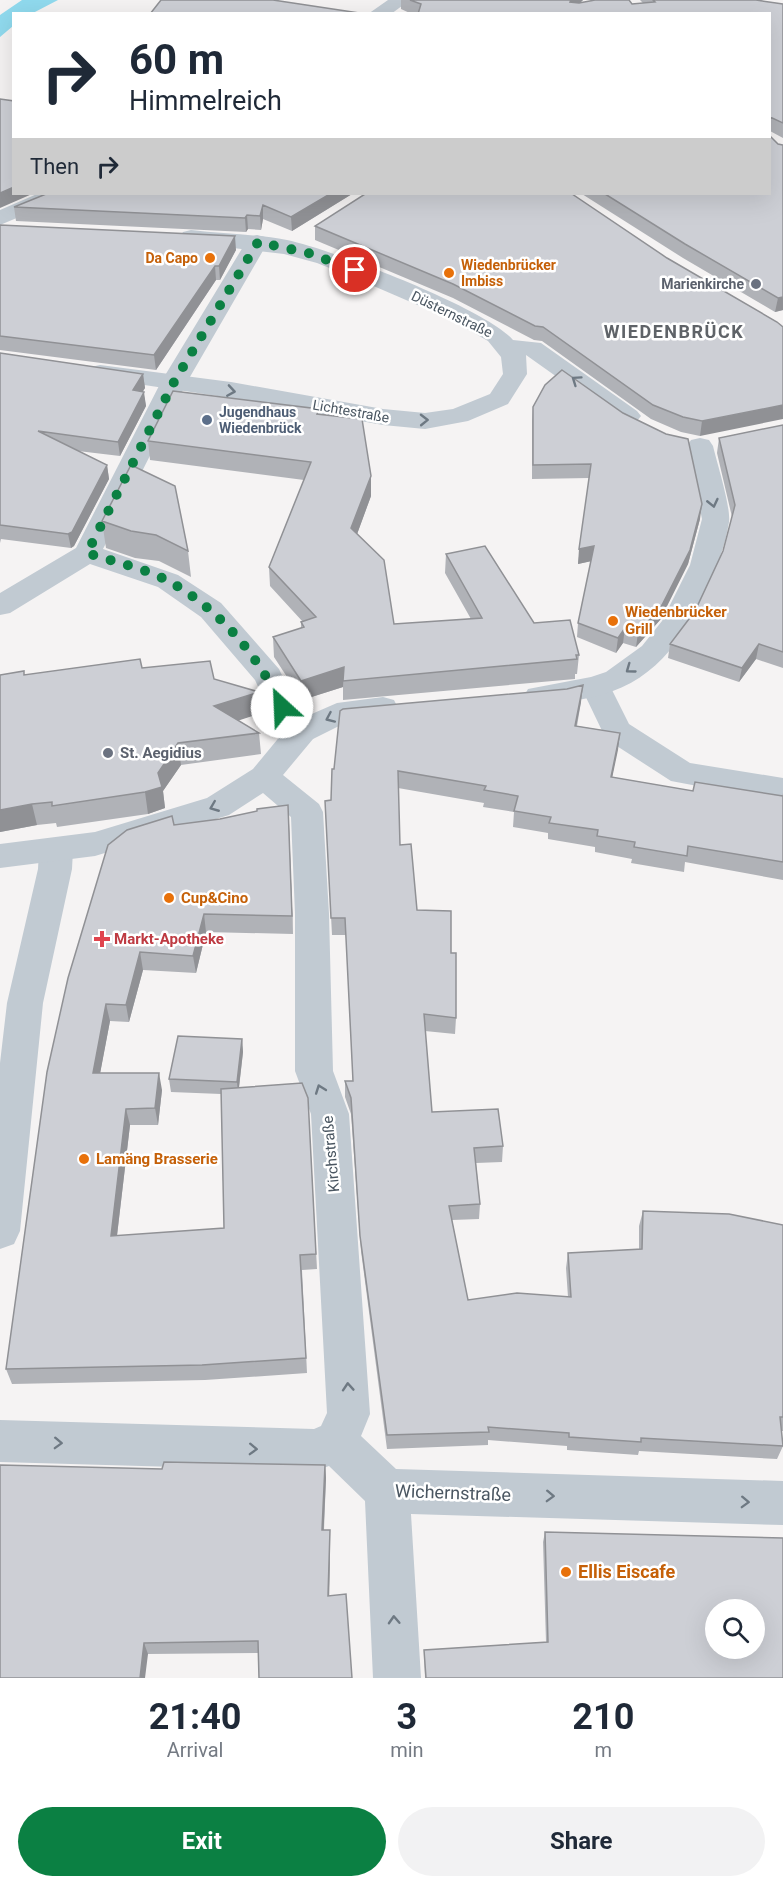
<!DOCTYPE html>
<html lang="en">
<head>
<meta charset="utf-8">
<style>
	body { margin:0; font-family:Roboto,sans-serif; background:#f2f2f3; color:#1f2937; height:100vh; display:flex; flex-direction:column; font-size:22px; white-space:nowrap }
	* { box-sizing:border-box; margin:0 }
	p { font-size:20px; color:#747a83 }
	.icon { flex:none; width:33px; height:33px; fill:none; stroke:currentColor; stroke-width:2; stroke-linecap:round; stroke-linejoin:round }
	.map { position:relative; height:1678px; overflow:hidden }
	.side { display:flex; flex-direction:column; background:#fff; flex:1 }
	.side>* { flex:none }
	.guide { position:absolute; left:12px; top:12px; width:759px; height:183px; border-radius:0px; box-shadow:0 6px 24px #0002; background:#fff; color:#1f2937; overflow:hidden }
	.controls { position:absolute; left:705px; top:1599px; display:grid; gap:12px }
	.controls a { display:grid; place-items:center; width:60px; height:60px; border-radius:50%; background:#fff; box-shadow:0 6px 24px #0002; font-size:30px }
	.pin { position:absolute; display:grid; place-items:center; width:51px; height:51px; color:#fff; margin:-26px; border:3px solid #fff; border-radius:50%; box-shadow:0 2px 6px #0007 }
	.me { position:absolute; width:66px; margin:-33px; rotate:335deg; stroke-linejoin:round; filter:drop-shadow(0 0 4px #0008) }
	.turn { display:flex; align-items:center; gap:21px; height:126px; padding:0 18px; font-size:27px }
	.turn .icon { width:78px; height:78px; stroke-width:2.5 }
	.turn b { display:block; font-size:42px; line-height:51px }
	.then { display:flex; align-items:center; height:57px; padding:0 18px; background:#0003; gap:12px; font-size:22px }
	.eta { display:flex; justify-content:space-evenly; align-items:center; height:102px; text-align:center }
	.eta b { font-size:36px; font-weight:700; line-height:42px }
	.action { display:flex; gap:12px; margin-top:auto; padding:12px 18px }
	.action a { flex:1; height:69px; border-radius:36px; background:#0b8043; color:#fff; font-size:24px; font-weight:700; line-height:69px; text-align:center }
	.action a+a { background:#f2f2f3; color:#1f2937 }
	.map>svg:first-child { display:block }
	.water { fill:#90daee }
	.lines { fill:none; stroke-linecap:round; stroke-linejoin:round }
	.pedestrian { fill:#c1cad2; fill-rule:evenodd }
	.minor { fill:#c1cad2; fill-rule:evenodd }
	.tertiary { fill:#c1cad2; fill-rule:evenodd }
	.wall { fill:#b0b2b7 }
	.shaded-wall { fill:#909195 }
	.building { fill:#cdcfd5; stroke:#909195; stroke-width:1.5; fill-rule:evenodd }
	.oneway { stroke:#6e7983 }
	.route { stroke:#0b8043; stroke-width:10; stroke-dasharray:0 18 }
	.food-dot { fill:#e8710a; stroke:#fff; stroke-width:2 }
	.worship-dot { fill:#6b7280; stroke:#fff; stroke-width:2 }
	.service-dot { fill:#5c6f8a; stroke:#fff; stroke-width:2 }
	.health-dot { fill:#e0444e; stroke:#fff; stroke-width:2 }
	.labels { text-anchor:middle; stroke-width:5; stroke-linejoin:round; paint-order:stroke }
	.far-food-label { font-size:14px; font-weight:bold; fill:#c56008; stroke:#fff; text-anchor:end }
	.far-worship-label { font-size:14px; font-weight:bold; fill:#5b616d; stroke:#fff; text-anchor:end }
	.far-street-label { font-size:14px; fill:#4a5661; stroke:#fff }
	.far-service-label { font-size:14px; font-weight:bold; fill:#4e5e75; stroke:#fff; text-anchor:start }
	.food-label { font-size:15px; font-weight:bold; fill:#c56008; stroke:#fff; text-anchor:start }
	.worship-label { font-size:15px; font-weight:bold; fill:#5b616d; stroke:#fff; text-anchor:start }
	.health-label { font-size:15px; font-weight:bold; fill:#be3a42; stroke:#fff; text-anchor:start }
	.street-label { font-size:15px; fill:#4a5661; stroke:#fff }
	.far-district-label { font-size:18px; font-weight:bold; letter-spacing:1.5px; fill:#5f6368; stroke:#fff }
	.near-street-label { font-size:18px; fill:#4a5661; stroke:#fff }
	.near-food-label { font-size:18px; font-weight:bold; fill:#c56008; stroke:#fff; text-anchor:start }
</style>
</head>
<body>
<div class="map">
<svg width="783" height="1678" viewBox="0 0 783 1678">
	<rect width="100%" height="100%" fill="#f5f3f3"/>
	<path class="water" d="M22,0H58L33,13L14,14L13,26L0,37V15Z"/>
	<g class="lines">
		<path class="pedestrian" d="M257,235L265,237L268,242L187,382L103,549L178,575L221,603L279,669L301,715L313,723L318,731L313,739L302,742L291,739L278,730L255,680L201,617L158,587L90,564L10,613L0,615V593L76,548L161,382L246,242L249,237Z
			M596,677L607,680L629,724L690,763L783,778V802L671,781L606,739L581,687L585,680Z
			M56,838L68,841L73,850L72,869L43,1003L20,1231L14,1244L0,1249V1063L7,1003L38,869L39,850L44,841Z"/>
		<path class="minor" d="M191,230C223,234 256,234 287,240C331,249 487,309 513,340L541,343L637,411L641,416L637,421L628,424L619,421L526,355L527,374L508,404L468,421L425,429L383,425L231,398L91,377L88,372L91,367L100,365L231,382L383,409L425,413L453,409L490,394L503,374L501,357L488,341L450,319L362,281L317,263L284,254L183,242L180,237L183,232Z
			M700,438L709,440L713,446C717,463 731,507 729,522C725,548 715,571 704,595C676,653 644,690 578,700C561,703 544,708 528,703L524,696L528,689L591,677L606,672L642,646L662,621L690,565L702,519L687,446L691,440Z
			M383,697L394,700L398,708L394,716L343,724L313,739L283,775L319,804L323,812L329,914L333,1071L349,1114L370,1414L361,1436L396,1469L783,1481V1525L411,1514L421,1678H373L365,1501L329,1466L314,1471L0,1462V1420L314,1429L321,1426L327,1413L311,1114L295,1071V914L291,817L263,793L229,815L95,856L0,868V844L95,832L207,798L253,769L291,723L337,703Z"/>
		<path class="tertiary" d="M388,0H410L391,14H368Z
			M37,194H65L62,199L0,225V210Z"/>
	</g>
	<path class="wall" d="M401,0H583L579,3L632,4L643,3L640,0H756L783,4V138L770,131L783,310L775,312L683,258L582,194H770V14H412L401,9Z
		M352,194L292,231L263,219L261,230L248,229L246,232L16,221L14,207Z
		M0,225L236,250L220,280H216L156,370L0,350Z
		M315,226L667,258L777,322L700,436L681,432L651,419L542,341L534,340L453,298L315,240Z
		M0,353L143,374L145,388L143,391L146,406L120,456L78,451L107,465L109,479L74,546L71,548L1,539L0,543Z
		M533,407L700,519L688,564L660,620L636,647L623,643L616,653L577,637L578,623L591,561L578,564L589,478L532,479V421Z
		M319,414L371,496L357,534L394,624L471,619L445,573L446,554L534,623L579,655L577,674H575V679L343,700V687L302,700L274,657L273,637L301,628V622H303L270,586L269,567L304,480L150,460L148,441Z
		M783,425V668L756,659L739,682L668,658L670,644L695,611L723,551L732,517L717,453L719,438Z
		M131,465L188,551L191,577L159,561L135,558L106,548L102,521Z
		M142,668L214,679L259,692L261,713L238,720L259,733L261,754L181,765L163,791L165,808L148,814L57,827L56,823L37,825L0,832V675H25Z
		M581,702L577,726L620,733L612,777L693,791L782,796L783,793V880L685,862L684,872L631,863L632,859L595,852V847L548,839V833L513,827L514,812L483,807L484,803L398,788L400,845L417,910L451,953L456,1018L455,1034L425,1031L432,1112L503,1146L502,1162L476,1163L480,1204L479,1219L452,1220L468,1300L568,1297L566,1268L568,1253L639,1249V1226L643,1211L783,1225V1431H781L783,1446L777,1459L639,1451L638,1455L567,1450V1446L488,1440V1445L387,1449L361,1251L351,1114L345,1097V1081H353L346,935H332L325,801L331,800L334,769Z
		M288,805L293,934L206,932L196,973L143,970L129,1022L110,1021L100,1073L162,1090L158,1125H130L117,1236L224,1228L221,1094L171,1092L169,1079L242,1039L243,1052L239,1088L308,1098L317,1269L302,1270L307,1373L205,1380L12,1384L6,1369L47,1072L174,825L220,819Z
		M325,1465L326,1478L324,1530L330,1543L329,1596L258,1653L148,1654L0,1678L162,1469Z
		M545,1532L783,1678H425L424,1650L546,1642L543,1542Z"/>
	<path class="shaded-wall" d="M571,0H583L569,14L570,2Z
		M14,187V194H32L0,208V193Z
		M330,194H352L292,231L291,217Z
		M263,205V219L261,230L260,216Z
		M247,215L248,229L246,232L245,218Z
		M235,236L236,250L220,280L219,266Z
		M215,266L216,280L156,370L154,355Z
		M783,297V310L775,312L778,298Z
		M143,374L145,388L135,404L133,390Z
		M144,392L146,406L120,456L118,442Z
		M783,405V419L700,436L702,421Z
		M107,465L109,479L74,546L71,548L68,534Z
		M371,476V496L352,548L351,528Z
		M702,504L700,519L688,564L660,620L636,647L638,633Z
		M594,546L592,561L578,564L579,549Z
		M625,628L623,643L616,653L618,638Z
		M759,644L756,659L739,682L742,668Z
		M344,667L343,687L302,700L301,681Z
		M583,685L581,702L573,742L575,726Z
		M259,692L261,713L216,728L214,706Z
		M620,733L618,750L609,793L611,777Z
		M178,743L181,765L163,791L165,808L148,814L145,792Z
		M32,804L37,825L0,832V810Z
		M288,805L289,823L293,934L292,916Z
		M204,914L206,932L196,973L193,956Z
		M140,952L143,970L129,1022L126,1005Z
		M106,1004L110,1021L97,1090L93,1073Z
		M242,1039L243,1052L238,1095L237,1082Z
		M159,1073L162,1090L158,1125L155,1108Z
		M126,1109L130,1125L115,1252L111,1236Z
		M325,1465L326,1478L323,1542L322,1530Z
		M330,1530V1543L329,1607L328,1596Z
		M144,1643L148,1654L145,1678H140Z"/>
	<path class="building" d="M161,0H273L366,14H150Z
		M410,0H571L570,2L579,3L595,0H629L632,4L655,2L653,0H756L783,4V123L770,117V136L778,144L783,145V297L778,298L685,244L605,194H770V14H418L421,4Z
		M0,99L14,101V187L0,193Z
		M46,194H330L291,217L263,205L260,216L247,215L245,218L14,207Z
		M365,194H572L667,258L777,322L783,327V405L702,421L683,417L653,405L543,327L535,326L453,284L315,226Z
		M0,225L235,236L219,266H215L154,355L0,336Z
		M0,353L143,374L133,390L144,392L118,442L38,431L107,465L72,532L68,534L0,525Z
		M562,370L623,413L666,434L688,439L702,504L690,550L662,605L638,633L625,628L618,638L578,623L594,546L579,549L591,464L533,465V407L545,385Z
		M173,391L319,409L317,414L362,419L371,476L351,528L384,560L394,624L482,618L446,554L485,546L534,623L570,620L579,655H576L577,659L343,681L344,667L301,681L273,637L304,627L301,622L316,617L269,567L311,462L148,441Z
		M783,425V652L759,644L742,668L670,644L695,611L723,551L735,505L719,438Z
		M131,465L175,486L188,551L156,535L131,531L102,521Z
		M140,659L142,668L210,661L214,679L259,692L214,706L259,733L178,743L158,773L162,787L145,792L52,806V802L32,804L0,810V675L24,671V675Z
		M583,685L575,726L620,733L611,777L693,791L695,782L783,796V862L688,846L687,856L634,847L635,842L597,836L598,830L549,823L551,817L514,811L518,796L484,790L486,786L398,771L400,845L411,844L417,910L451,911V953H456V1018L424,1014L432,1112L498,1109L503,1146L474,1148L480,1204L449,1206L468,1300L517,1293L571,1297L568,1253L642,1249L643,1211L729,1214L783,1225V1417H780L783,1446L641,1438V1442L569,1437V1433L488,1427L489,1432L387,1435L360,1236L351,1098L345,1081H353L345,918H331L325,801L331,800L332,769H334L340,711L343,709L567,689Z
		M288,805L292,916L204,914L193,956L140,952L126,1005L106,1004L93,1073H159L155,1108L126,1109L111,1236L224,1228L221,1089L302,1083L308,1098L316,1254L300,1255L306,1358L202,1365L6,1369L47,1072L68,978L108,845L127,830L172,816L174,825L220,819L257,811V809Z
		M178,1036L242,1039L237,1082L169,1079Z
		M164,1462L325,1465L322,1530H330L328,1596L346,1594L352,1678H259L258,1641L144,1643L140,1678H0V1465L162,1469Z
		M545,1532L783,1538V1678H426L424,1650L548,1642ZM716,1610H754V1648H716Z"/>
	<defs><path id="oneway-chevron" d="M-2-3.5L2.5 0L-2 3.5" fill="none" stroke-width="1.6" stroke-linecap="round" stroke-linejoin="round" transform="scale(1.5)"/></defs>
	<g class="oneway">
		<use href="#oneway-chevron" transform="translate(576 380) rotate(-145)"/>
		<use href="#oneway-chevron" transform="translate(231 391) rotate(9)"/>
		<use href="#oneway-chevron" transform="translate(424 420) rotate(-1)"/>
		<use href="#oneway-chevron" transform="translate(713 503) rotate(77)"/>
		<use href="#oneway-chevron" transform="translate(630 669) rotate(144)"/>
		<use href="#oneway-chevron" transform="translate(330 718) rotate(156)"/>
		<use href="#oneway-chevron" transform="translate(214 807) rotate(158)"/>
		<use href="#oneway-chevron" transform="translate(320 1089) rotate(-110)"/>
		<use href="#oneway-chevron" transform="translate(348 1387) rotate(-94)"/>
		<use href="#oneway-chevron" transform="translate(58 1443) rotate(2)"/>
		<use href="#oneway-chevron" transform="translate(253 1449) rotate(2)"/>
		<use href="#oneway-chevron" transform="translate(550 1496) rotate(2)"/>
		<use href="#oneway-chevron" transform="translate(745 1502) rotate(2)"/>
		<use href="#oneway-chevron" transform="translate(394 1620) rotate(-93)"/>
	</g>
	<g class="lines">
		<path class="route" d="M282,707C259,656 219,609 170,582C145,568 114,562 87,553L174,382L258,242L308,253L355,270"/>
	</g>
	<g class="food-dot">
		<circle cx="210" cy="258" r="6"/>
		<circle cx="449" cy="273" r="6"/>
		<circle cx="613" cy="621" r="6"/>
		<circle cx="169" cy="898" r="6"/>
		<circle cx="84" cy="1159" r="6"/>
		<circle cx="566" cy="1572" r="6"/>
	</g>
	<g class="worship-dot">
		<circle cx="756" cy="284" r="6"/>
		<circle cx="108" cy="753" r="6"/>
	</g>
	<circle class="service-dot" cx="207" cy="420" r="6"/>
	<path class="health-dot" d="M99 930h6v6h6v6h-6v6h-6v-6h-6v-6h6z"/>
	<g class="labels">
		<g class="far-food-label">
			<text x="198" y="263">Da Capo</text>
			<text x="461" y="270" text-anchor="start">Wiedenbrücker<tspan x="461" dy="16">Imbiss</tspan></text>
		</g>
		<g class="far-worship-label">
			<text x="744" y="289">Marienkirche</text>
		</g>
		<g class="far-street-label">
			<text transform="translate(452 314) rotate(26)" y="5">Düsternstraße</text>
			<text transform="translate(351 411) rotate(10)" y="5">Lichtestraße</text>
		</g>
		<g class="far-service-label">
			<text x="219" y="417">Jugendhaus<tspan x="219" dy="16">Wiedenbrück</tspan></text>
		</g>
		<g class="food-label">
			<text x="625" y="617">Wiedenbrücker<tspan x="625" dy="17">Grill</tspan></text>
			<text x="181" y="903">Cup&amp;Cino</text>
			<text x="96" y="1164">Lamäng Brasserie</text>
		</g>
		<g class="worship-label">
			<text x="120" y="758">St. Aegidius</text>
		</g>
		<g class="health-label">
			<text x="114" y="944">Markt-Apotheke</text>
		</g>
		<g class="street-label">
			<text transform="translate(331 1154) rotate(-95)" y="5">Kirchstraße</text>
		</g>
		<g class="far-district-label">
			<text x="674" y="338">WIEDENBRÜCK</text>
		</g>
		<g class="near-street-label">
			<text transform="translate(453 1493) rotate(2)" y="6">Wichernstraße</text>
		</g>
		<g class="near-food-label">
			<text x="578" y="1578">Ellis Eiscafe</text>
		</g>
	</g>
</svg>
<div class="controls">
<a><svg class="icon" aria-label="search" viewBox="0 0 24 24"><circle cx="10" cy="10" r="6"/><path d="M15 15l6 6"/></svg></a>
</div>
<div class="pin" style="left:355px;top:270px;background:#d93025"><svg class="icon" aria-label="arrive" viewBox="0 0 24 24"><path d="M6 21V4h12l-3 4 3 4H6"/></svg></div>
<svg class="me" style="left:282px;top:707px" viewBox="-20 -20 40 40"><circle r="19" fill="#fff"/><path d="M0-13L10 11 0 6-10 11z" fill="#0b8043"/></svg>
<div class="guide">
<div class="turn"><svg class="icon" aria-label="right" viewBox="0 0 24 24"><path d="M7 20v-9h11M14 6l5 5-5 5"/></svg><div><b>60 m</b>Himmelreich</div></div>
<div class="then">Then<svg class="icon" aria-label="right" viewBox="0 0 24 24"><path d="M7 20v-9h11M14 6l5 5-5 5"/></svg></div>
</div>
</div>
<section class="side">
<div class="eta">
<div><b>21:40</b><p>Arrival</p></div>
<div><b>3</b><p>min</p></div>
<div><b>210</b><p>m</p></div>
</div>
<div class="action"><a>Exit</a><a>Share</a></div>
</section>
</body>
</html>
